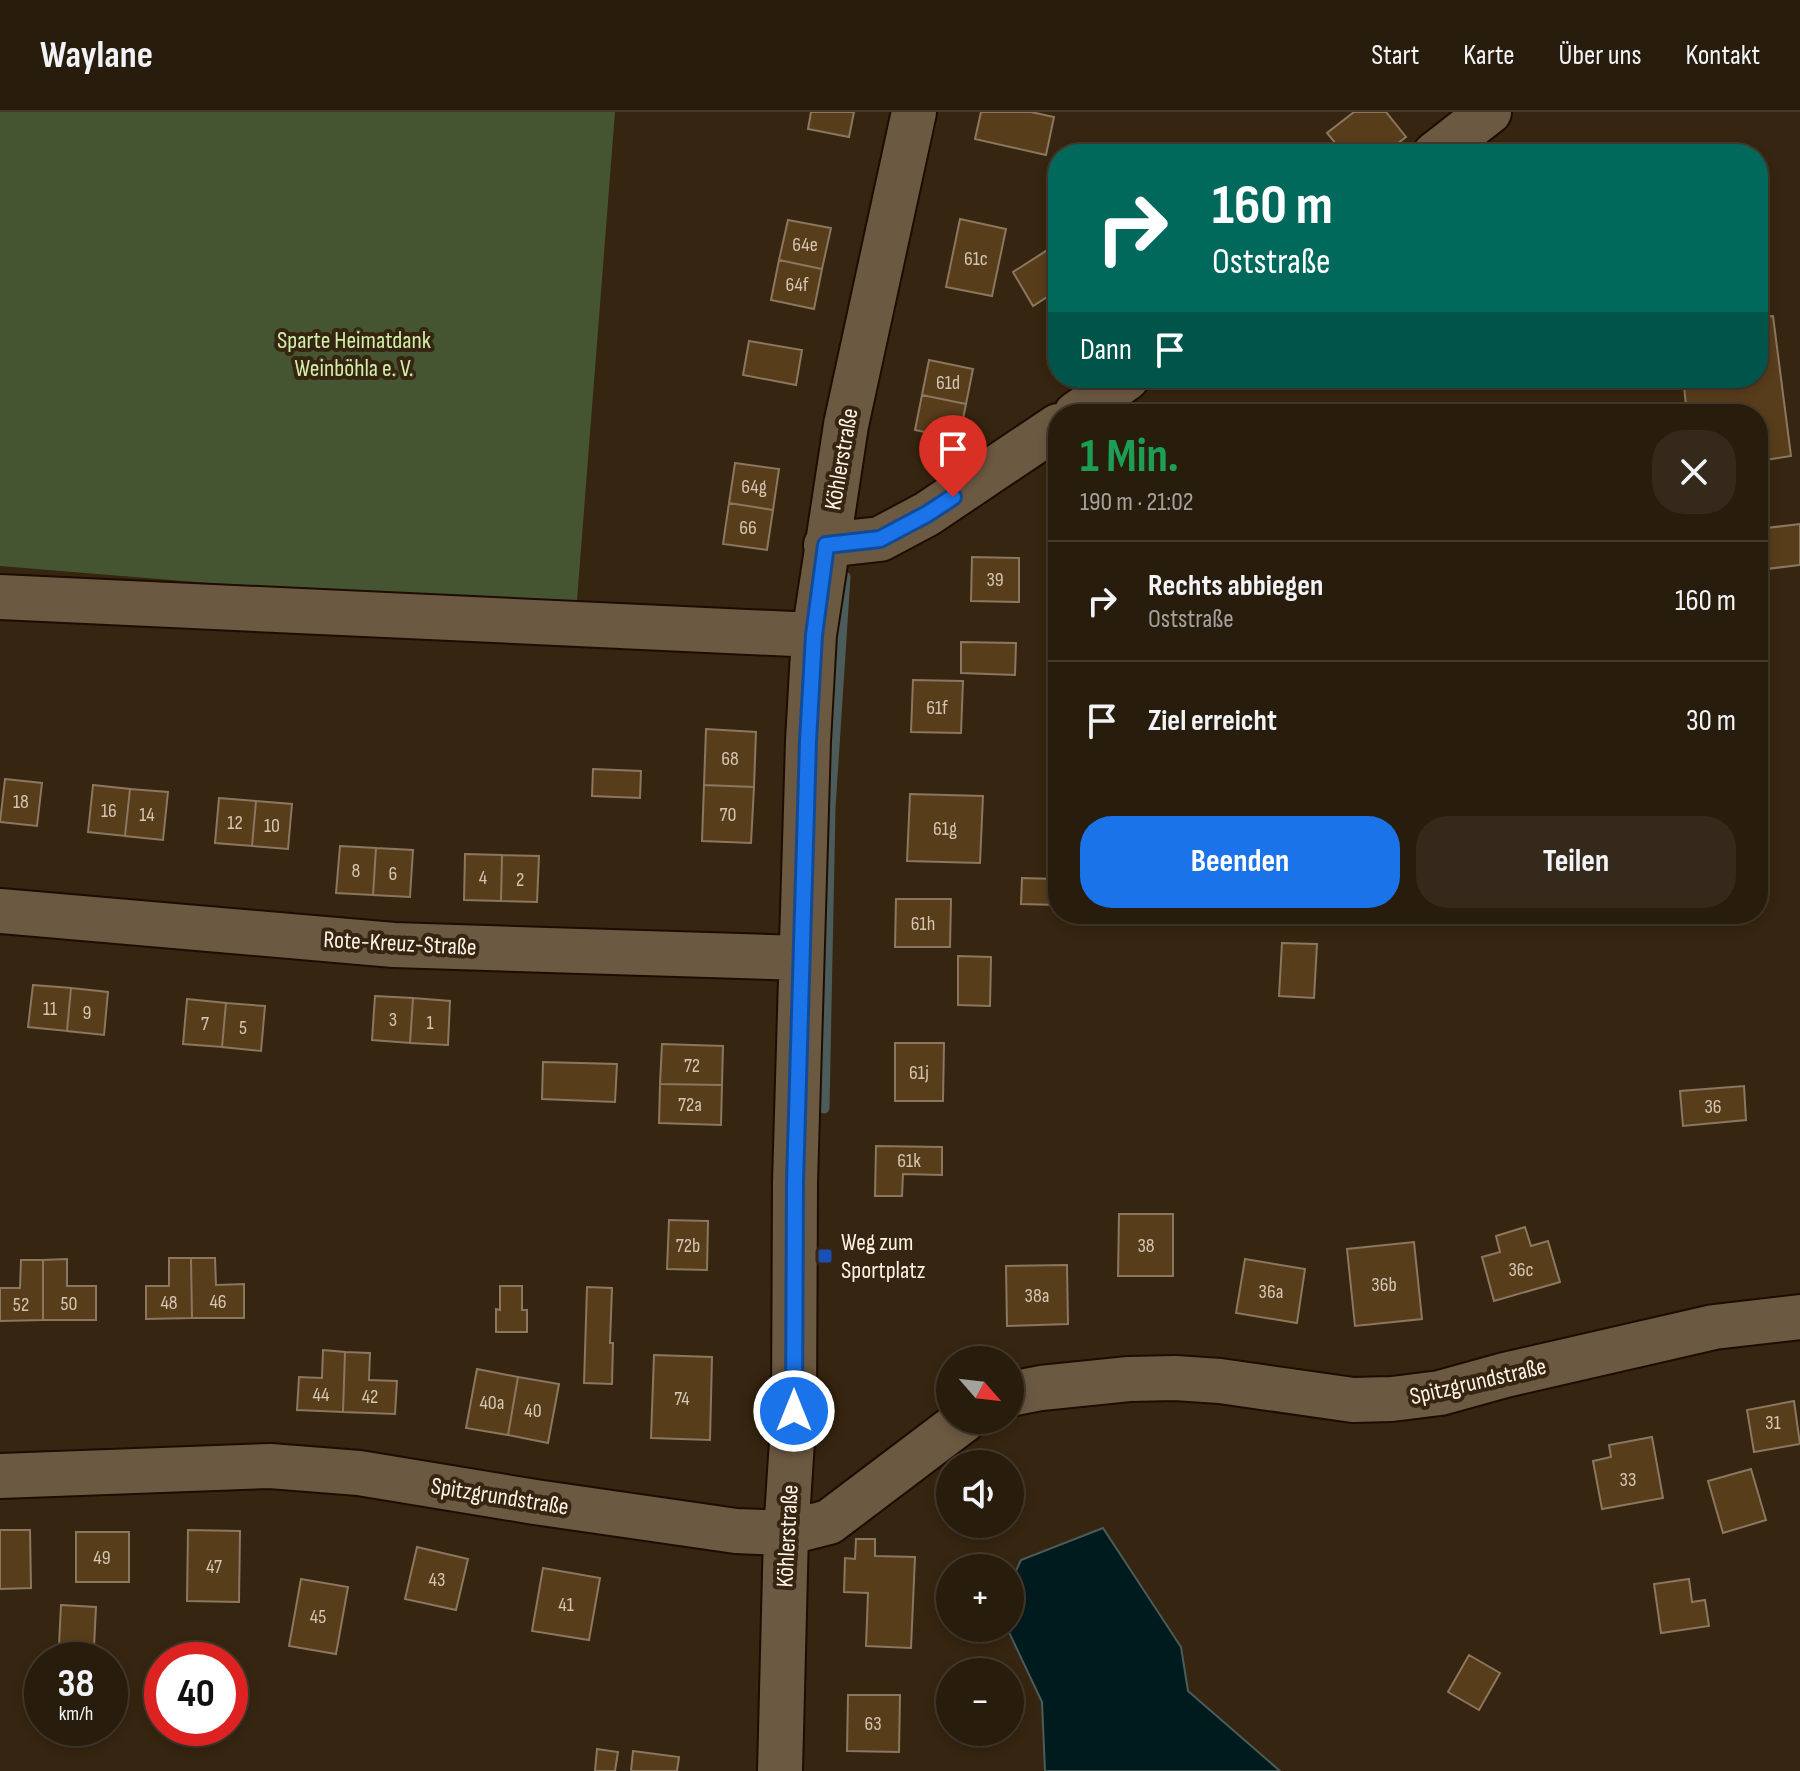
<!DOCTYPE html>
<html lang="de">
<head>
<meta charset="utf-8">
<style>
	body { margin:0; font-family:"Sofia Sans Condensed",sans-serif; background:#34291a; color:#f1f3f6; height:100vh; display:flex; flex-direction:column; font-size:30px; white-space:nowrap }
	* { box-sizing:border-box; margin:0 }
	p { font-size:26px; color:#a5a19d }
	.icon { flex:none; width:44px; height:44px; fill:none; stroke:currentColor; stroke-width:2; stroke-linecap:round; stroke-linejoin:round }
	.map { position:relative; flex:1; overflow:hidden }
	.panel { position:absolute; left:1048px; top:292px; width:720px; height:520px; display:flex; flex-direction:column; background:#281c0c; border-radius:32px; box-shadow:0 4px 12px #0003,0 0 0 2px #443a2d }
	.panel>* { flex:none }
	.hud { position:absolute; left:1048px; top:32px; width:720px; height:244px; border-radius:32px; box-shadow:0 4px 12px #0003,0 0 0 2px #443a2d; background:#00695c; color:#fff; overflow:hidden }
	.needle { width:52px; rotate:118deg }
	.fabs { position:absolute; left:936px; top:1234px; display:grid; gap:16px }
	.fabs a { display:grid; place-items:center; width:88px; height:88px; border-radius:50%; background:#281c0c; box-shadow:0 4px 12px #0003,0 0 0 2px #443a2d; font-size:40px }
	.speed { position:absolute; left:24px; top:1530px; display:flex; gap:16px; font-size:40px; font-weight:700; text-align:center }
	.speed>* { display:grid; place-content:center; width:104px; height:104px; border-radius:50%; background:#281c0c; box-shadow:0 4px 12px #0003,0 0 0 2px #443a2d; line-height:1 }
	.speed small { font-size:20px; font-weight:400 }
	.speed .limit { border:12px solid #d22; background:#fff; color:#111 }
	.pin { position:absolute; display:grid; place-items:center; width:68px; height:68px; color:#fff; margin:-82px -34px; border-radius:50% 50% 50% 0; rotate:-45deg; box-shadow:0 0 8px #0007 }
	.pin .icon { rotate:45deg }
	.me { position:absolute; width:88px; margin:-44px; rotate:0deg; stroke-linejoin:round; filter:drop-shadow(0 0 6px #0008) }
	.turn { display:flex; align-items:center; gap:28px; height:168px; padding:0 32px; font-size:36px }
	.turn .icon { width:104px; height:104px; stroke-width:2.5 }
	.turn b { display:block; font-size:56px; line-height:68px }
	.then { display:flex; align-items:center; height:76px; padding:0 32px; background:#0003; gap:16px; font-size:30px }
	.round { display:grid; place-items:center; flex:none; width:84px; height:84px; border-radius:32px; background:#34291a }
	.headline { display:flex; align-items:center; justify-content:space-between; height:136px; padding:0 32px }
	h1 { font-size:48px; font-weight:700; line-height:60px; color:#1e9e55 }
	.action { display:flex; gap:16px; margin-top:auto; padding:16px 32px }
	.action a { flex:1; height:92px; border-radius:32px; background:#1a73e8; color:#fff; font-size:32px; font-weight:700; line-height:92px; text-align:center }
	.action a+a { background:#34291a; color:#f1f3f6 }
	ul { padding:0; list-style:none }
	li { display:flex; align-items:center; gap:24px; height:120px; padding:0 32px; border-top:2px solid #443a2d }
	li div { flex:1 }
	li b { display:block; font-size:30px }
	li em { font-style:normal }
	header { display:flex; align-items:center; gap:48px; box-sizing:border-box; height:112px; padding:0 40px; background:#281c0c; border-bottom:2px solid #443a2d }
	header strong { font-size:38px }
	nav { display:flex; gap:44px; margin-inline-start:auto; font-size:28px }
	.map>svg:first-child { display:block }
	.green { fill:#465531 }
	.water { fill:#001b1e; stroke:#4c5c5a; stroke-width:2 }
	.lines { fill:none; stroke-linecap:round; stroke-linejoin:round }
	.stream { stroke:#4c5c5a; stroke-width:11 }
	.building { fill:#583d1b; stroke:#8b775f; stroke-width:2 }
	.minor-casing { stroke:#1d0d00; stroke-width:48 }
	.minor { stroke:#6c5942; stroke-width:44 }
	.route-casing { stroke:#114b97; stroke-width:20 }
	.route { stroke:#1a73e8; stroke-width:14 }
	.transit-dot { fill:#1a4fb4; stroke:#362510; stroke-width:3 }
	.labels { text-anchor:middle; stroke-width:8; stroke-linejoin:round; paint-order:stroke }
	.number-label { font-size:20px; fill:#d4c6b3 }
	.park-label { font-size:24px; fill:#d3efac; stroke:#362510 }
	.street-label { font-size:24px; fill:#fef3e6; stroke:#362510 }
	.poi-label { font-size:24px; fill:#fef3e6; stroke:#362510; text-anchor:start }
</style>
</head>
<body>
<header>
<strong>Waylane</strong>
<nav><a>Start</a><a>Karte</a><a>Über uns</a><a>Kontakt</a></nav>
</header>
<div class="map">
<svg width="1800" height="1659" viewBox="0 0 1800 1659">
	<rect width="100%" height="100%" fill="#362510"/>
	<path class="green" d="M0,0H615L576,501L0,454Z"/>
	<path class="water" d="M1103,1416L1181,1535L1188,1579L1280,1659H1045L1042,1590L1007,1516H1010V1472L1021,1448Z"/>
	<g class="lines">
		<path class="stream" d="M824,996L830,696L845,465"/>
	</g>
	<path class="building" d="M811,0H854L849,25L808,17Z
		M981,0H1031L1054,5L1046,43L975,27Z
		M1354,0H1386L1406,25L1384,42H1344L1327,21Z
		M960,107L1006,117L992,184L946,175Z
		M788,108L831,116L822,157L779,148Z
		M1049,137L1058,151V178L1033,194L1013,160Z
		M779,148L822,157L814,197L771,188Z
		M1773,204L1791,344L1758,349V302H1687L1683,266H1758V205Z
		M749,229L802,238L796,273L743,263Z
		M929,248L973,257L966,292L922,283Z
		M922,283L966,292L959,327L915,318Z
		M735,351L779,357L773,398L729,391Z
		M729,391L773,398L767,438L723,432Z
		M1800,412V453L1758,458V417Z
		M972,445L1019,446V490L971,489Z
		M961,530L1016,531L1015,563L961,561Z
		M913,568L963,569L961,621L911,620Z
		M706,617L756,620L754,675L704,673Z
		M593,657L641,659L640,686L592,684Z
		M5,667L42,671L37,714L0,710Z
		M93,673L130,677L125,724L88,720Z
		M704,673L754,675L751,731L702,729Z
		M130,677L168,680L163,728L125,724Z
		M910,682L983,684L980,751L907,749Z
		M219,686L256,689L252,734L215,731Z
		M256,689L292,692L288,737L252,734Z
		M340,734L376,736L373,783L336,781Z
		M376,736L413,738L410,785L373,783Z
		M465,742L502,743L501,789L464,788Z
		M502,743L539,744L537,790L501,789Z
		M1022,766L1058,767V793L1021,792Z
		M896,787H951L950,835H895Z
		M1282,831L1317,832L1314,886L1279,884Z
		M958,844L991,845L990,894L958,893Z
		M33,873L71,876L67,919L28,915Z
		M71,876L108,880L104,923L67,919Z
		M375,884L413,886L410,931L372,928Z
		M413,886L450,889L448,933L410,931Z
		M187,887L226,891L222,935L183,932Z
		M226,891L265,894L261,939L222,935Z
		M895,931H944L943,989H895Z
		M662,932L723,934L722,973L660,972Z
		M543,950L617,952L615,990L542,987Z
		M660,972L722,973L721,1013L659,1011Z
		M1744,974L1746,1008L1683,1014L1680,979Z
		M876,1034L942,1035V1063L903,1062L902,1084H875Z
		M1119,1102H1173V1164H1118Z
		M669,1108L708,1109L707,1158L667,1157Z
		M1525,1115L1531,1134L1548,1129L1560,1170L1494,1189L1482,1145L1500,1140L1496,1124Z
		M1414,1130L1422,1207L1355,1214L1347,1137Z
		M169,1146H191L192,1206L146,1207V1174H169Z
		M191,1146H215L216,1173L244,1172V1206H192Z
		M67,1147V1174H96V1208H43V1148Z
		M1245,1147L1305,1157L1297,1211L1236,1201Z
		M21,1148H43V1208L0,1209V1176H20Z
		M1067,1153L1068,1212L1007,1214L1006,1154Z
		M500,1174H522V1198H527V1220H496V1197L500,1198Z
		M587,1175L612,1176L610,1231H613L612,1272L584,1271Z
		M323,1238L345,1240L343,1300L297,1298L299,1265L322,1266Z
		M345,1240L370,1241L369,1268L397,1269L395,1302L343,1300Z
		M654,1243L712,1245L710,1328L651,1326Z
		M477,1257L518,1265L508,1323L466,1316Z
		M518,1265L559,1272L548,1331L508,1323Z
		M1794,1289L1800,1332L1754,1340L1747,1298Z
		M1652,1325L1663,1386L1602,1397L1593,1349L1611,1345L1609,1333Z
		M1751,1357L1766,1408L1723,1421L1708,1369Z
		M0,1418H30L31,1476L0,1477Z
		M188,1418L240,1419L239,1490L187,1489Z
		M76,1420H129V1470H76Z
		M856,1427H875V1444L915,1445L911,1536L866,1534L868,1481L844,1480L845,1446L855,1447Z
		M417,1435L468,1447L456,1498L405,1487Z
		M543,1456L600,1466L589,1528L532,1519Z
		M301,1467L348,1475L336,1542L289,1534Z
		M1689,1467L1692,1490L1705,1488L1709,1514L1661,1521L1654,1472Z
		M61,1493L96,1495L94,1535L59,1533Z
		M1469,1543L1500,1561L1479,1598L1448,1580Z
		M848,1583H900L899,1640L847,1639Z
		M597,1637L618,1640L615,1659H595Z
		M633,1639L679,1645L677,1659H631Z"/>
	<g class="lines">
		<g class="minor-casing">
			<path id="minor" d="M1435,42L1489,0
				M1076,302L1127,266
				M826,433L880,427L927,402L1058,314
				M0,485L814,523
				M0,799L394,833L801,846
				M1010,1282L1041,1276L1129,1267L1175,1266L1220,1269L1353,1288L1392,1287L1440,1281L1505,1263L1714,1215L1800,1205
				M0,1364L270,1354L359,1361L535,1390L736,1419L786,1421L829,1410L964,1308
				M780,1659L786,1421L794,1299L795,1070L808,629L814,523L846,313L914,0"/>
		</g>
		<use href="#minor" class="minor"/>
	</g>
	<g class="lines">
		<g class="route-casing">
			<path id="route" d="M794,1299L795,1070L808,629L814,523L826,433L880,427L927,402L953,385"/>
		</g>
		<use href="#route" class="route"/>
	</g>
	<rect class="transit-dot" x="817" y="1136" width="16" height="16" rx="4"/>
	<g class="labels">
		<g class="number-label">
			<text x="805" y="139">64e</text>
			<text x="976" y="153">61c</text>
			<text x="797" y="179">64f</text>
			<text x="948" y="277">61d</text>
			<text x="754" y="381">64g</text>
			<text x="748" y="422">66</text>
			<text x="995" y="474">39</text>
			<text x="937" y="602">61f</text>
			<text x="730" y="653">68</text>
			<text x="21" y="696">18</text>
			<text x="109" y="705">16</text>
			<text x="147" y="709">14</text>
			<text x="728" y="709">70</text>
			<text x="235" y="717">12</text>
			<text x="272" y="720">10</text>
			<text x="945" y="723">61g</text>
			<text x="356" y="765">8</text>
			<text x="393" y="768">6</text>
			<text x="483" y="772">4</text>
			<text x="520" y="774">2</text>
			<text x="923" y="818">61h</text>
			<text x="50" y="903">11</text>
			<text x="87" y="907">9</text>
			<text x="393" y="914">3</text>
			<text x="430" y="917">1</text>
			<text x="205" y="918">7</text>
			<text x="243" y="922">5</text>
			<text x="692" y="960">72</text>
			<text x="919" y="967">61j</text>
			<text x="690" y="999">72a</text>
			<text x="1713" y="1001">36</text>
			<text x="909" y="1055">61k</text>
			<text x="688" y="1140">72b</text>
			<text x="1146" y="1140">38</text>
			<text x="1521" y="1164">36c</text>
			<text x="1384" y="1179">36b</text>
			<text x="1271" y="1186">36a</text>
			<text x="1037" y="1190">38a</text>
			<text x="218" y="1196">46</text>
			<text x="169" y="1197">48</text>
			<text x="69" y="1198">50</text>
			<text x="21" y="1199">52</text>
			<text x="321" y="1289">44</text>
			<text x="370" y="1291">42</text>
			<text x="682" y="1293">74</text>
			<text x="492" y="1297">40a</text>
			<text x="533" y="1305">40</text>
			<text x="1773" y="1317">31</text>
			<text x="1628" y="1374">33</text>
			<text x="102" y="1452">49</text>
			<text x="214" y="1461">47</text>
			<text x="437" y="1474">43</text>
			<text x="566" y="1499">41</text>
			<text x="318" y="1511">45</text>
			<text x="873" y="1618">63</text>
		</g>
		<g class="park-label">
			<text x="354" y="236">Sparte Heimatdank<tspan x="354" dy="28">Weinböhla e. V.</tspan></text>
		</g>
		<g class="street-label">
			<text transform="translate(841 347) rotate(-80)" y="8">Köhlerstraße</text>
			<text transform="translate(400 831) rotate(3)" y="8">Rote-Kreuz-Straße</text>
			<text transform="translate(1478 1269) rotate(-13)" y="8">Spitzgrundstraße</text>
			<text transform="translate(500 1384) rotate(9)" y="8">Spitzgrundstraße</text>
			<text transform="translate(787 1424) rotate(-87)" y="8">Köhlerstraße</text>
		</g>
		<g class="poi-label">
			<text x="841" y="1138">Weg zum<tspan x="841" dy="28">Sportplatz</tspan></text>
		</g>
	</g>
</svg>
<div class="fabs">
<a><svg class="needle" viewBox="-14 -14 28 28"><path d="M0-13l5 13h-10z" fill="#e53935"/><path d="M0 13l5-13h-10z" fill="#a5a19d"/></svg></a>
<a><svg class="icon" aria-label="sound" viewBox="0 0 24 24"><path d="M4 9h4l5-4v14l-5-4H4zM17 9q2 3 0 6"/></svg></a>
<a>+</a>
<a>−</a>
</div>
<div class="speed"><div>38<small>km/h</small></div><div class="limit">40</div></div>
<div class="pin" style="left:953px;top:385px;background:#d93025"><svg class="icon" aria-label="arrive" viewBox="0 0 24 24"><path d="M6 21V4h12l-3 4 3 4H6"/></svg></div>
<svg class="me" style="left:794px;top:1299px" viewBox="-20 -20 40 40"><circle r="17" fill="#1a73e8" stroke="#fff" stroke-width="3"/><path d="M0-11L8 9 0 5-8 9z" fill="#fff"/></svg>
<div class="hud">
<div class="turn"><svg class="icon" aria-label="right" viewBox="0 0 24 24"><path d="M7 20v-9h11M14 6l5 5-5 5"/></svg><div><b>160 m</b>Oststraße</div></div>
<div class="then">Dann<svg class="icon" aria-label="arrive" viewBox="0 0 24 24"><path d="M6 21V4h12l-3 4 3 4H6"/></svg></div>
</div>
<section class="panel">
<div class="headline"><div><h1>1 Min.</h1><p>190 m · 21:02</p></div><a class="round"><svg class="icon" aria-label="close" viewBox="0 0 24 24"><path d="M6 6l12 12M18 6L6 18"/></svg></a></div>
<ul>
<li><svg class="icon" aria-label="right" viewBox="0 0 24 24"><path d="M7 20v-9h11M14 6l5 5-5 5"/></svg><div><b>Rechts abbiegen</b><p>Oststraße</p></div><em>160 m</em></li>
<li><svg class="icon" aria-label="arrive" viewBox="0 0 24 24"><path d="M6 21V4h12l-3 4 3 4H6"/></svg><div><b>Ziel erreicht</b></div><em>30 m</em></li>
</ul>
<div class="action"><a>Beenden</a><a>Teilen</a></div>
</section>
</div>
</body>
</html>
